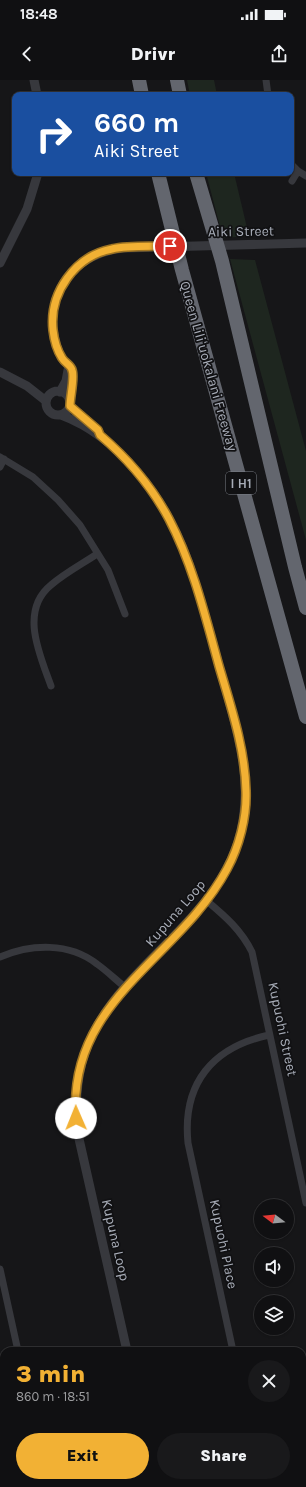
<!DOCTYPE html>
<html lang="en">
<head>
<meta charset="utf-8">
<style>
	body { margin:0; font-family:Karla,sans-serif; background:#19191b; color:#f1f3f6; height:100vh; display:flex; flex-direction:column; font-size:15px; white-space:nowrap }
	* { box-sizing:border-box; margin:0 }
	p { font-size:13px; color:#9c9d9f }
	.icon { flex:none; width:22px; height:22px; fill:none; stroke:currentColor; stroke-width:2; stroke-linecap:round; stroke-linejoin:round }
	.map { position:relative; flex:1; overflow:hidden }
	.details { position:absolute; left:0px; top:1267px; width:306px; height:140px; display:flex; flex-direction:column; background:#101012; border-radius:12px 12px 0 0; box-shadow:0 1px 3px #0004,0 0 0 1px #303032 }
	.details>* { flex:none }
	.hud { position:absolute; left:12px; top:12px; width:282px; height:84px; border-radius:8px; box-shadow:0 1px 3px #0004,0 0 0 1px #303032; background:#1a4fa0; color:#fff; overflow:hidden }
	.needle { width:26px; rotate:286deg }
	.buttons { position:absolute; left:254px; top:1119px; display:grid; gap:8px }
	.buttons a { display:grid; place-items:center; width:40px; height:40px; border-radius:50%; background:#101012; box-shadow:0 1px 3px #0004,0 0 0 1px #303032; font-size:20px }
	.pin { position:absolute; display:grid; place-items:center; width:34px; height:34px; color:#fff; margin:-17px; border:2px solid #fff; border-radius:50%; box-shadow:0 1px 4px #0007 }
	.me { position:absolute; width:44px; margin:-22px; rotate:359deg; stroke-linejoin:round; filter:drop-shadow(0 0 3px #0008) }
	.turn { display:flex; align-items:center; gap:14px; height:84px; padding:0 16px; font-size:18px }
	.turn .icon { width:52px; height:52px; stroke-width:2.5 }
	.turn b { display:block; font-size:28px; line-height:34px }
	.round { display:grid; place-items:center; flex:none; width:42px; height:42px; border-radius:21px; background:#19191b }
	.overview { display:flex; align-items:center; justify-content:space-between; height:68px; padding:0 16px }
	h1 { font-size:24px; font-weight:800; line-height:30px; color:#f2b134 }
	.button { display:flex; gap:8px; margin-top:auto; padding:8px 16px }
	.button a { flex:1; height:46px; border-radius:24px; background:#f2b134; color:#111; font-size:16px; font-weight:800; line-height:46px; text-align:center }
	.button a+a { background:#19191b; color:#f1f3f6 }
	.status { display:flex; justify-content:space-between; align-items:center; height:28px; padding:0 20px; background:#101012; direction:ltr }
	.status svg { height:11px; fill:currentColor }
	header { display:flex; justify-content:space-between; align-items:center; height:52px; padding:0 16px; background:#101012; font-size:18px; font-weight:800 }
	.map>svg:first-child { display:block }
	.built { fill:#222225 }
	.green { fill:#1e261f }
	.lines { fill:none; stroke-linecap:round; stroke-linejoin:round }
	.minor { stroke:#37383d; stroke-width:7 }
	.tertiary { stroke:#37383d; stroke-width:9 }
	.motorway { stroke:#63666e; stroke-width:14 }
	.route-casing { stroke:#9d7322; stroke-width:10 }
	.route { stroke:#f2b134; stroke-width:7 }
	.labels { text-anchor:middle; stroke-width:3.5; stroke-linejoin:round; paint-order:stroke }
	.shield { fill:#111113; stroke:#7b7e86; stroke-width:1 }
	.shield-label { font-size:13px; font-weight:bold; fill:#a8adb8 }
	.street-label { font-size:14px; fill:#a8adb8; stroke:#111113 }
</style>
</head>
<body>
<div class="status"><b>18:48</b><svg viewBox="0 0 49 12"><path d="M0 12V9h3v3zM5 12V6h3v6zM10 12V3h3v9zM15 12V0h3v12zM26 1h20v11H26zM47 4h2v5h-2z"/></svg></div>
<header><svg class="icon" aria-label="back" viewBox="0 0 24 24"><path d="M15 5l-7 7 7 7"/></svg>Drivr<svg class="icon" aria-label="share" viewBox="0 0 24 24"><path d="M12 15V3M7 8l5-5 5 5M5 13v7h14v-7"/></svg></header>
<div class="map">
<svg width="306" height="1407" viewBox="0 0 306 1407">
	<rect width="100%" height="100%" fill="#161618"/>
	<path class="built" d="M4,1398V1403H103L106,1407H0V1399Z"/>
	<path class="green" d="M187,0H214L217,15H190Z
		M206,93H234L249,156L223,158Z
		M230,179L255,180L306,371V460Z"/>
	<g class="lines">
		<path class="minor" d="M266,0L268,15
			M291,84L298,91L306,96
			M292,101L298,91
			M0,377L33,397L58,420L80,445L108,490L125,534
			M0,387L4,379
			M51,606C40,575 19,531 51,505C65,493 82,484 97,474
			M207,821C226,837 241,850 252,872L306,1123
			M0,877C31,864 69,862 97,884C107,891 116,900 126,908
			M0,1189L18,1271
			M233,1271L188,1063C182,1003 213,967 269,955
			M302,1350L306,1347
			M181,1403L182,1407"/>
		<path class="tertiary" d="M34,0L37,15
			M0,183L27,129L38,93
			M0,292L27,306L46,321
			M46 323a12 12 0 1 1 24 0a12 12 0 1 1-24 0Z
			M60,312L66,301L68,290
			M69,319C70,312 73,305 73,298C74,289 68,286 63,280C59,275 57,267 55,260C44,212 76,172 124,168L306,163
			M70,326L93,346
			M61,335C121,357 167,422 188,481C201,517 210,553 220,589C236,647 257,705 237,765C207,852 108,892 83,979C76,1003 76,1026 77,1050L127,1271
			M0,1390L4,1389
			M121,1407L124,1403"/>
		<path class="motorway" d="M139,0L142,15
			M177,0L180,15
			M158,93L182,190L306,637
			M196,93L222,181L295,487L306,528"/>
	</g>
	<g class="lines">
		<g class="route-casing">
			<path id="route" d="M76,1038C67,920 179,879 227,789C239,767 247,737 246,711C245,668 231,627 219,586C205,535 193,485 169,439C152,407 127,378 100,355L98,350L70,326C70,317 75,297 72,290C71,285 65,283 62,278C57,270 54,259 53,250C49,213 75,176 112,169C130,165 151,167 170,166"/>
		</g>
		<use href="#route" class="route"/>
	</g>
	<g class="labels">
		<rect class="shield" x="226" y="392" width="30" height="22" rx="3"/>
		<g class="shield-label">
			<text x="241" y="408">I H1</text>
		</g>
		<g class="street-label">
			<text transform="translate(241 151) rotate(-1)" y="5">Aiki Street</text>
			<text transform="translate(209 286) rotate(74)" y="5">Queen Liliʻuokalani Freeway</text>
			<text transform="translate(175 833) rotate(-49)" y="5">Kupuna Loop</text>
			<text transform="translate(283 949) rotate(78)" y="5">Kupuohi Street</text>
			<text transform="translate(116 1160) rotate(77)" y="5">Kupuna Loop</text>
			<text transform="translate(224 1164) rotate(78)" y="5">Kupuohi Place</text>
		</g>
	</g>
</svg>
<div class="buttons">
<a><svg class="needle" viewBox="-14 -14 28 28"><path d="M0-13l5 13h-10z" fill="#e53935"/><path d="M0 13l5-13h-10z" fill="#9c9d9f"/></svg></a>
<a><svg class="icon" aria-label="sound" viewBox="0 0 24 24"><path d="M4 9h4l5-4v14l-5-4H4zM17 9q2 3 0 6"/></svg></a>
<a><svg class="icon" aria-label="layers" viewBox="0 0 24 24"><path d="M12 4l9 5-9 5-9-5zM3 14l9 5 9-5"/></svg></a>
</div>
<div class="pin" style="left:170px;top:166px;background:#d93025"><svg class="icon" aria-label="arrive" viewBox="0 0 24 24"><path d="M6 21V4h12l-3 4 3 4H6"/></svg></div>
<svg class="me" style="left:76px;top:1038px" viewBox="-20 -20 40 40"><circle r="19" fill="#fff"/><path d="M0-13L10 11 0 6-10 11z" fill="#f2b134"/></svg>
<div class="hud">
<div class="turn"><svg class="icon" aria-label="right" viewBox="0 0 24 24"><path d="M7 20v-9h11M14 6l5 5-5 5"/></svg><div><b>660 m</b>Aiki Street</div></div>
</div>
<section class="details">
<div class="overview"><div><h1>3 min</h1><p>860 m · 18:51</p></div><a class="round"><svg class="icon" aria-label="close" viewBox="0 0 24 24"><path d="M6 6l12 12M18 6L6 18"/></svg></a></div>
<div class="button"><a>Exit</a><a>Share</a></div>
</section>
</div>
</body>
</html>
